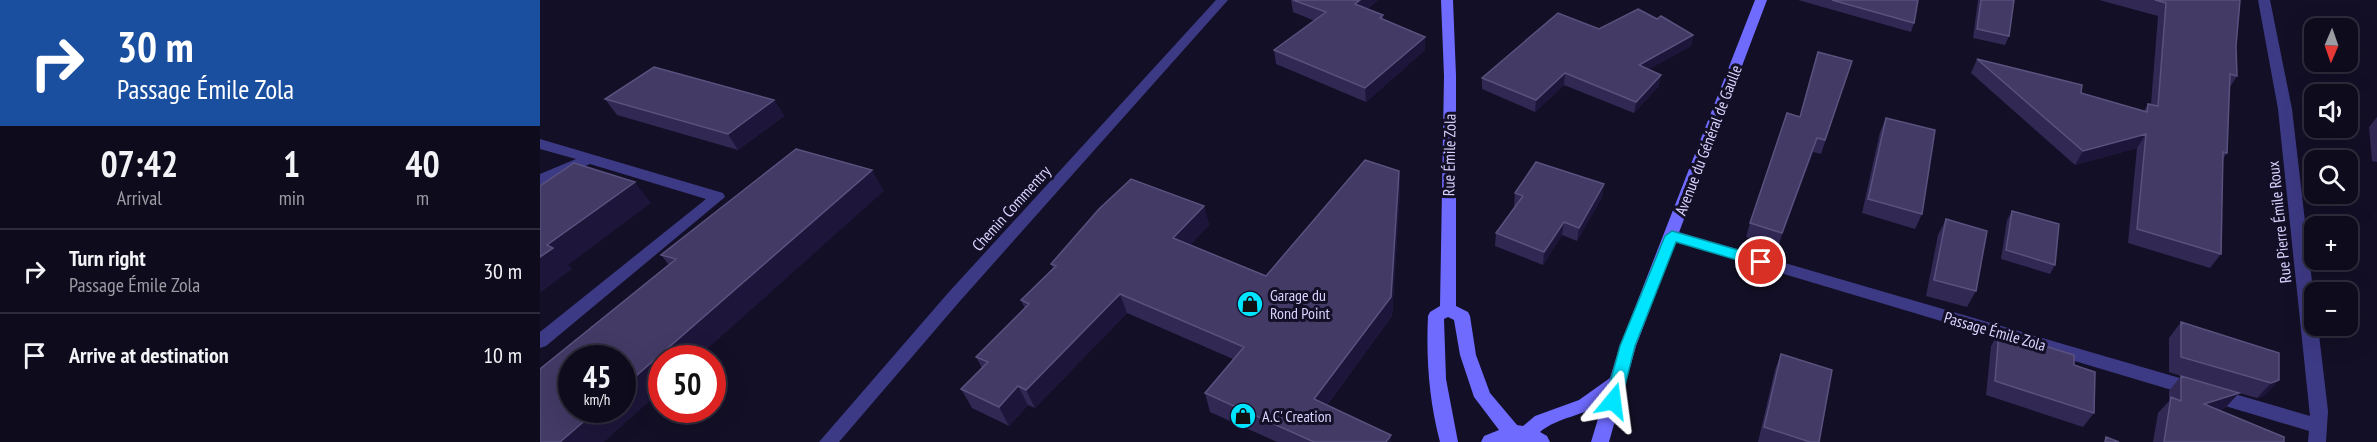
<!DOCTYPE html>
<html lang="en">
<head>
<meta charset="utf-8">
<style>
	body { margin:0; font-family:"PT Sans Narrow",sans-serif; background:#1c1929; color:#f1f3f6; height:100vh; display:flex; flex-direction:column; font-size:22px; white-space:nowrap }
	* { box-sizing:border-box; margin:0 }
	p { font-size:20px; color:#9b9ba3 }
	.icon { flex:none; width:33px; height:33px; fill:none; stroke:currentColor; stroke-width:2; stroke-linecap:round; stroke-linejoin:round }
	.map { position:relative; flex:1; overflow:hidden }
	.drawer { display:flex; flex-direction:column; background:#0e0b1c; width:540px }
	.drawer>* { flex:none }
	.guide { background:#1a4fa0; color:#fff; overflow:hidden }
	.needle { width:39px; rotate:182deg }
	.fabs { position:absolute; left:1764px; top:18px; display:grid; gap:12px }
	.fabs a { display:grid; place-items:center; width:54px; height:54px; border-radius:12px; background:#0e0b1c; box-shadow:0 6px 24px #0002,0 0 0 2px #2e2b3b; font-size:30px }
	.speed { position:absolute; left:18px; top:345px; display:flex; gap:12px; font-size:30px; font-weight:700; text-align:center }
	.speed>* { display:grid; place-content:center; width:78px; height:78px; border-radius:50%; background:#0e0b1c; box-shadow:0 6px 24px #0002,0 0 0 2px #2e2b3b; line-height:1 }
	.speed small { font-size:15px; font-weight:400 }
	.speed .limit { border:9px solid #d22; background:#fff; color:#111 }
	.pin { position:absolute; display:grid; place-items:center; width:51px; height:51px; color:#fff; margin:-26px; border:3px solid #fff; border-radius:50%; box-shadow:0 2px 6px #0007 }
	.me { position:absolute; width:66px; margin:-33px; rotate:16deg; stroke-linejoin:round; filter:drop-shadow(0 0 4px #0008) }
	.turn { display:flex; align-items:center; gap:21px; height:126px; padding:0 18px; font-size:27px }
	.turn .icon { width:78px; height:78px; stroke-width:2.5 }
	.turn b { display:block; font-size:42px; line-height:51px }
	.eta { display:flex; justify-content:space-evenly; align-items:center; height:102px; text-align:center }
	.eta b { font-size:36px; font-weight:800; line-height:42px }
	ul { padding:0; list-style:none }
	li { display:flex; align-items:center; gap:18px; height:84px; padding:0 18px; border-top:2px solid #2e2b3b }
	li div { flex:1 }
	li b { display:block; font-size:22px }
	li em { font-style:normal }
	main { display:flex; flex:1; min-height:0 }
	.map>svg:first-child { display:block }
	.lines { fill:none; stroke-linecap:round; stroke-linejoin:round }
	.lane { fill:#3d3a85; fill-rule:evenodd }
	.street { fill:#3d3a85; fill-rule:evenodd }
	.secondary { fill:#6f6bff; fill-rule:evenodd }
	.wall { fill:#312854 }
	.shaded-wall { fill:#1d163a }
	.building { fill:#433a66; stroke:#5a527e; stroke-width:1.5 }
	.route { fill:#00e5ff; stroke:#0095a6; stroke-width:1.5 }
	.labels { text-anchor:middle; stroke-width:6; stroke-linejoin:round; paint-order:stroke }
	.street-label { font-size:16px; fill:#d9d4ff; stroke:#130f26 }
	.poi-label { font-size:16px; fill:#d9d4ff; stroke:#130f26; text-anchor:start }
</style>
</head>
<body>
<main>
<section class="drawer">
<div class="guide">
<div class="turn"><svg class="icon" aria-label="right" viewBox="0 0 24 24"><path d="M7 20v-9h11M14 6l5 5-5 5"/></svg><div><b>30 m</b>Passage Émile Zola</div></div>
</div>
<div class="eta">
<div><b>07:42</b><p>Arrival</p></div>
<div><b>1</b><p>min</p></div>
<div><b>40</b><p>m</p></div>
</div>
<ul>
<li><svg class="icon" aria-label="right" viewBox="0 0 24 24"><path d="M7 20v-9h11M14 6l5 5-5 5"/></svg><div><b>Turn right</b><p>Passage Émile Zola</p></div><em>30 m</em></li>
<li><svg class="icon" aria-label="arrive" viewBox="0 0 24 24"><path d="M6 21V4h12l-3 4 3 4H6"/></svg><div><b>Arrive at destination</b></div><em>10 m</em></li>
</ul>
</section>
<div class="map">
<svg width="1837" height="442" viewBox="0 0 1837 442">
	<rect width="100%" height="100%" fill="#130f26"/>
	<g class="lines">
		<path class="lane" d="M0,139L183,193L185,197L6,346L0,348V332L166,199L50,164L0,185V174L36,159L0,149Z"/>
		<path class="street" d="M676,0H688L420,301L299,442H279L408,293Z
			M1718,0H1730L1752,109L1774,299V326H1778L1788,411L1786,442H1768L1769,431L1127,239L1124,235L1127,231L1132,230L1770,416L1738,109Z"/>
		<path class="secondary" d="M901,0H913L916,76V306L928,312L930,316L936,355L950,393L977,425L983,426L995,416L1039,400L1070,378L1080,346L1215,0H1227L1096,346L1069,442H1051L1063,402C1044,416 1018,417 1000,432L1007,436L1010,442H941L944,436L959,430L934,397L920,355L914,320L908,317L904,319L906,379L918,442H900C889,400 886,359 888,316L890,312L900,306L904,76Z"/>
	</g>
	<path class="wall" d="M751,0H838L827,9L843,15V19L885,50L826,102L736,64L734,50L775,21L753,12Z
		M1258,0H1378L1374,23L1371,32Z
		M1438,0H1474L1469,36L1465,45L1433,38Z
		M1559,0H1700L1696,46L1697,76L1690,87L1687,153L1683,159L1681,254L1670,268L1588,243L1597,148L1535,165L1431,73L1437,59L1541,93L1604,111L1608,104H1611L1618,16Z
		M1059,29L1153,35L1151,46L1109,69L1119,86L1094,113L1024,85L995,112L942,89V78Z
		M1312,61L1281,154L1273,152L1238,247L1206,237L1210,223L1260,117Z
		M65,99L234,100L244,116L198,150L77,115Z
		M1837,117V162L1832,161L1829,127Z
		M1346,118L1382,214L1375,229L1322,213L1340,132Z
		M859,171L860,191L852,316L787,405L851,442H737L670,412L665,393L693,359L587,313L495,408L488,405L469,426L432,408L421,389L442,368L436,357L485,309L481,300L513,268L511,264L664,206L669,225L650,245L726,276Z
		M1064,184L1062,197L1037,241L1022,235L1003,265L955,246L956,233L975,206H974L975,193Z
		M344,191L129,265L121,255Z
		M1472,211L1515,265L1510,274L1461,259L1467,220Z
		M1406,219L1436,291L1427,307L1386,296L1398,235Z
		M1641,322L1739,380L1724,396L1717,398L1699,393L1685,408L1679,410L1744,442H1613L1618,413L1629,401V391L1641,376L1629,372V338Z
		M1459,332L1534,365L1554,413L1543,427L1446,395L1451,346Z
		M1241,354L1279,442H1218L1235,370Z"/>
	<path class="shaded-wall" d="M820,0H838L816,17L815,4Z
		M1153,35L1151,46L1097,76L1099,65Z
		M885,37V50L826,102L825,88Z
		M1025,73L1024,85L995,112L996,100Z
		M1121,75L1119,86L1094,113L1096,102Z
		M234,100L244,116L198,150L188,134Z
		M1606,134L1597,148L1535,165L1543,151Z
		M1277,138L1273,152L1238,247L1242,233Z
		M332,170L344,191L157,358H122V390L64,442H20L57,410H82V388Z
		M859,171L860,191L852,316L777,418L774,399Z
		M95,182L111,203L28,265L32,269L0,293V257L7,245Z
		M1064,184L1062,197L1037,241L1039,228Z
		M664,206L669,225L638,258L633,238Z
		M1024,222L1022,235L1003,265L1004,252Z
		M580,294L587,313L495,408L486,390Z
		M1739,380L1724,396L1717,398L1731,383Z
		M478,386L488,405L469,426L459,407Z
		M1699,393L1685,408L1650,420L1664,404Z
		M851,435V442H846Z"/>
	<path class="building" d="M753,0H820L815,4L843,15L840,18L885,37L825,88L734,50L786,12Z
		M1292,0H1378L1374,23Z
		M1441,0H1474L1469,36L1437,29Z
		M1615,0H1700L1696,46L1697,76L1690,74L1687,153L1683,152L1681,254L1597,229L1606,134L1543,151L1437,59L1542,85L1541,93L1607,112L1608,104L1618,106L1626,3Z
		M1098,9L1117,19L1121,16L1153,35L1099,65L1121,75L1096,102L1025,73L996,100L942,78L1018,13L1059,29Z
		M1278,52L1312,61L1285,140L1277,138L1242,233L1210,223L1247,113L1260,117Z
		M114,67L234,100L188,134L65,99Z
		M1346,118L1395,130L1382,214L1328,199Z
		M256,149L332,170L82,388V358H32V410H57L20,442H0V369L136,259L121,255Z
		M825,160L859,171L851,297L774,399L851,435L846,442H774L665,393L704,347L580,294L486,390L478,386L459,407L421,389L448,362L436,357L489,304L481,300L516,266L511,264L559,209L591,179L664,206L633,238L726,276Z
		M996,162L1064,184L1039,228L1024,222L1004,252L956,233L983,196L975,193Z
		M34,163L95,182L7,245L13,248L0,257V186Z
		M1472,211L1519,224L1515,265L1466,250Z
		M1406,219L1447,231L1436,291L1394,280Z
		M1641,322L1739,353V380L1731,383L1641,357Z
		M1459,332L1534,355V365L1555,372L1554,413L1455,381Z
		M1241,354L1292,370L1279,442H1270L1224,427Z
		M1641,376L1699,393L1664,404L1744,437V442H1624L1631,397L1641,401Z
		M1566,437L1579,442H1565Z"/>
	<path class="route" d="M1132,231L1226,258L1228,262L1221,267L1136,242L1095,346L1081,401L1079,406L1073,408L1068,406L1065,401L1080,346L1125,236Z"/>
	<defs>
		<g id="shop-disc" transform="scale(1.35)"><circle r="9.5" fill="#00e5ff" stroke="#130f26"/><path d="M-5-2.5h2.3a2.7 3.5 0 0 1 5.4 0H5L5.5 6h-11ZM-1.5-2.5h3a1.5 2.3 0 0 0-3 0Z" fill="#111"/></g>
	</defs>
	<g fill-rule="evenodd">
		<use href="#shop-disc" x="710" y="304"/>
		<use href="#shop-disc" x="703" y="416"/>
	</g>
	<g class="labels">
		<g class="street-label">
			<text transform="translate(1168 140) rotate(-69)" y="6">Avenue du Général de Gaulle</text>
			<text transform="translate(909 155) rotate(-89)" y="6">Rue Émile Zola</text>
			<text transform="translate(471 208) rotate(-48)" y="6">Chemin Commentry</text>
			<text transform="translate(1739 222) rotate(-96)" y="6">Rue Pierre Émile Roux</text>
			<text transform="translate(1455 331) rotate(16)" y="6">Passage Émile Zola</text>
		</g>
		<g class="poi-label">
			<text x="730" y="301">Garage du<tspan x="730" dy="18">Rond Point</tspan></text>
			<text x="722" y="422">A.C' Creation</text>
		</g>
	</g>
</svg>
<div class="fabs">
<a><svg class="needle" viewBox="-14 -14 28 28"><path d="M0-13l5 13h-10z" fill="#e53935"/><path d="M0 13l5-13h-10z" fill="#9b9ba3"/></svg></a>
<a><svg class="icon" aria-label="sound" viewBox="0 0 24 24"><path d="M4 9h4l5-4v14l-5-4H4zM17 9q2 3 0 6"/></svg></a>
<a><svg class="icon" aria-label="search" viewBox="0 0 24 24"><circle cx="10" cy="10" r="6"/><path d="M15 15l6 6"/></svg></a>
<a>+</a>
<a>−</a>
</div>
<div class="speed"><div>45<small>km/h</small></div><div class="limit">50</div></div>
<div class="pin" style="left:1221px;top:262px;background:#d93025"><svg class="icon" aria-label="arrive" viewBox="0 0 24 24"><path d="M6 21V4h12l-3 4 3 4H6"/></svg></div>
<svg class="me" style="left:1073px;top:401px" viewBox="-20 -20 40 40"><path d="M0-17L14 15 0 8-14 15z" fill="#00e5ff" stroke="#fff" stroke-width="4"/></svg>
</div>
</main>
</body>
</html>
